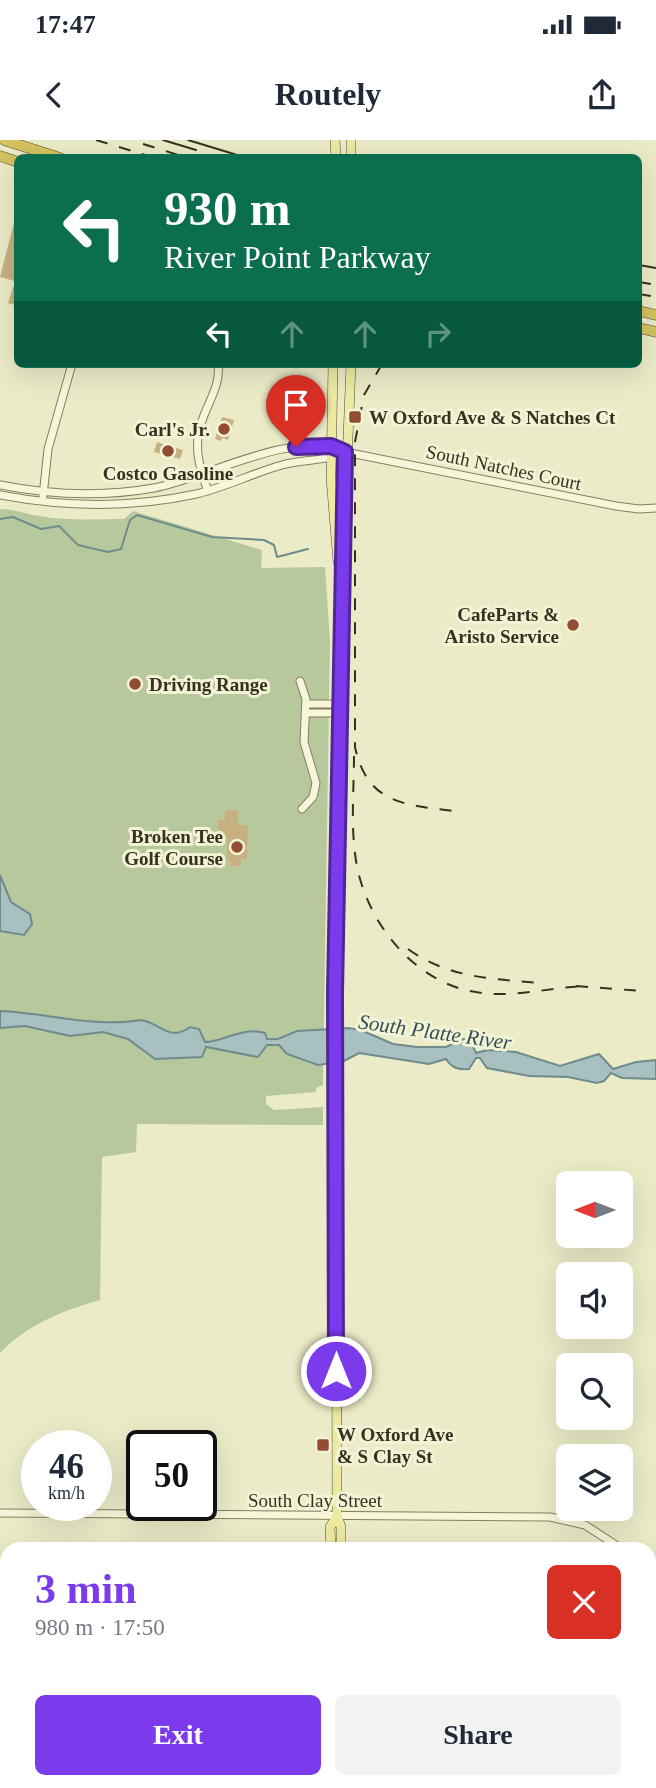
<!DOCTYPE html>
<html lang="en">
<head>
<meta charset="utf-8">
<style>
	body { margin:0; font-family:Georgia,serif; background:#f2f2f3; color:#1f2937; height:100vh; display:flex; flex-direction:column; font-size:26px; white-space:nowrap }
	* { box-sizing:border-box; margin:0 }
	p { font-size:23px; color:#747a83 }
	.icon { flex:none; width:38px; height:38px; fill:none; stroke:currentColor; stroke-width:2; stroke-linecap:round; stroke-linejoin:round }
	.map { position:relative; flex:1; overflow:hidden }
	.drawer { position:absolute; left:0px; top:1402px; width:656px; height:247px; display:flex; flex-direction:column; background:#fff; border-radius:21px 21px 0 0; box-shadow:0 7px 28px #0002 }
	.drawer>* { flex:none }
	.hud { position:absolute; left:14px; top:14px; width:628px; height:214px; border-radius:10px; box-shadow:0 7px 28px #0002; background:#0b6e4f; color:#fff; overflow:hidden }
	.needle { width:46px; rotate:270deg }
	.controls { position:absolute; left:556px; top:1031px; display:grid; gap:14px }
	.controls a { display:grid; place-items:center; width:77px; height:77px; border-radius:10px; background:#fff; box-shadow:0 7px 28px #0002; font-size:35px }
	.speed { position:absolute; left:21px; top:1290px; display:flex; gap:14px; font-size:35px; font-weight:700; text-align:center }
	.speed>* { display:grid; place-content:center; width:91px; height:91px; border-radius:50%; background:#fff; box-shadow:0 7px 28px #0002; line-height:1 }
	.speed small { font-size:18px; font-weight:400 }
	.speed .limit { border:4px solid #111; border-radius:10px; background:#fff; color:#111 }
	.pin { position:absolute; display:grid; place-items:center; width:60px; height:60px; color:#fff; margin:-72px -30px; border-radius:50% 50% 50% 0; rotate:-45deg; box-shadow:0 0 7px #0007 }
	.pin .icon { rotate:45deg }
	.me { position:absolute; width:77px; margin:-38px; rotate:0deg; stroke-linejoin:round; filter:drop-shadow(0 0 5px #0008) }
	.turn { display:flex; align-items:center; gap:24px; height:147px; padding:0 35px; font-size:32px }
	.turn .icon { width:91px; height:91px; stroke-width:2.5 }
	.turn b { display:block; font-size:49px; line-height:60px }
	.lanes { display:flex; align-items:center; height:66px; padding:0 35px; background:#0003; justify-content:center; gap:35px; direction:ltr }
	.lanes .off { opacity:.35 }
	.round { display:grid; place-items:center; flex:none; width:74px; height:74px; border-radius:10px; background:#f2f2f3 }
	.headline { display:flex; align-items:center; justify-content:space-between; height:119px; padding:0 35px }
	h1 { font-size:42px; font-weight:700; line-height:52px; color:#7c3aed }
	.cta { display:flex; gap:14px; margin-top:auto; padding:14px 35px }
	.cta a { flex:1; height:80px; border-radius:10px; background:#7c3aed; color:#fff; font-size:28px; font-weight:700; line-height:80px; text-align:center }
	.cta a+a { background:#f2f2f3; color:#1f2937 }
	.status { display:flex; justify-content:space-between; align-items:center; height:49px; padding:0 35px; background:#fff; direction:ltr }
	.status svg { height:19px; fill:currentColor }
	header { display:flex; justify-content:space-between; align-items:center; height:91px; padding:0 35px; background:#fff; font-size:32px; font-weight:700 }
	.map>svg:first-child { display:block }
	.green { fill:#b7c99c }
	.water { fill:#a8c0bf; stroke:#6f8c8d; stroke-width:2 }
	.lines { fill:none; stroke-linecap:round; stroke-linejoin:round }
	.stream { stroke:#6f8c8d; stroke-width:2 }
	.building { fill:#c7b180 }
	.minor-casing { stroke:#867f5e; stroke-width:9 }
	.major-casing { stroke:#544c32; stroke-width:10 }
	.highway-casing { stroke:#544c32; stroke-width:11 }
	.minor { stroke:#f7f6da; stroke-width:7 }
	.major { stroke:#ebe9a2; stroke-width:9 }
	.highway { stroke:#d4c15f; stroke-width:10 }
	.tram { stroke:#373220; stroke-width:2 }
	.rail { stroke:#373220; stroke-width:2; stroke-dasharray:12 12; stroke-linecap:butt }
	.route-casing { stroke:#51269a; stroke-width:18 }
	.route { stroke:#7c3aed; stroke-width:12 }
	.poi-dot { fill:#914c32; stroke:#f3f3d6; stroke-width:2.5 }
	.labels { text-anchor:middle; stroke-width:6; stroke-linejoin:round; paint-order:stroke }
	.poi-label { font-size:19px; font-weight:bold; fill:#373220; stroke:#f3f3d6; text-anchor:start }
	.street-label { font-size:19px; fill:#373220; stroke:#f3f3d6 }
	.water-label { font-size:21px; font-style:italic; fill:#314e56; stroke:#f3f3d6 }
</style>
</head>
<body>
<div class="status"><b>17:47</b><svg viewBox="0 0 49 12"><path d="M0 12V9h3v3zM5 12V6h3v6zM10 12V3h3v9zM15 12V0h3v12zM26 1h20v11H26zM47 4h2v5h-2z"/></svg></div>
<header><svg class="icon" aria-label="back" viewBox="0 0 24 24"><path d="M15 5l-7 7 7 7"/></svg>Routely<svg class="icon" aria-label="share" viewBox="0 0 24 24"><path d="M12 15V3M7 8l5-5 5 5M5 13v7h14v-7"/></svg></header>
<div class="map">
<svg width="656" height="1648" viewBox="0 0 656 1648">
	<rect width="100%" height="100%" fill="#ebebc7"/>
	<path class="green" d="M0,369C15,369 25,374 39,376C66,381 96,379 124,379L133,371L262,410L261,428L325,427L330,501L323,945L316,948V952L266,956V964L274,970L323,967V985L137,984L136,1012L102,1017L100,1160C62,1171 28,1184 0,1213Z"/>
	<path class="water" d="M0,735L11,762L30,774L32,784L24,795L0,791Z
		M0,871C46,873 95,888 141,880C162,884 170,902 190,887L199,889L205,902C223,902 243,886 265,893L267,899H278L297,891L348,888L361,890L393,904L417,907H446L464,899L472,904L476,913L487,910L516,912L560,926L599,914L613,929L636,922L656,920V939L622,938L611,933L604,941L597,943L568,937L529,936L487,928L480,918H476L469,929C458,930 452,928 446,919L429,924L359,913L344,921L318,925L287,914L279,905H267L258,917L206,907L202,917L155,919L128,899L103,892L70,896L25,886L0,888Z"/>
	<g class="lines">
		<path class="stream" d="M0,379L13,377L41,389L59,386L78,405L108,412L121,409L130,380L137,375L212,397L264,400L274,405L277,417L308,409"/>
	</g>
	<path class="building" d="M16,75H18V166L8,163L15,141L0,137Z
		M294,250L307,251L306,280L295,279Z
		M222,277L234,280L228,300L222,298L221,301L215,299Z
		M157,302L183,310L180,319L154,312Z
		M225,670H238V685H248L247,719H241V726H230V720H227V696H221V690H218V680H225Z"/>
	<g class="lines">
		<g class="minor-casing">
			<path id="minor" d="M0,345C51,355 103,357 154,348C211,337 291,289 345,312L616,366L639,369L656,368
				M208,351C199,328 193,305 202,281C208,262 221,245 218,224
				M0,355C64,367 132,368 196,354C226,347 253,333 282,325C300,320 318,321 335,316
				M43,356L48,309L72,224
				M300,541L306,559L304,602L316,643L313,657L302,669
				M306,564H341
				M305,573H341
				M0,1373L550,1377L585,1385L622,1409
				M649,1433L656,1439
				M649,1562L656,1575
				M0,1569H7
				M649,1611H656
				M338,1642H501"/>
		</g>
		<g class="major-casing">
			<path id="major" d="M335,0L336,18
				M351,0V18
				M333,224L331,338L338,422
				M331,1409L330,1387L337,1376
				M341,1409V1387L337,1376L336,852L342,445L351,224
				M340,1642V1648
				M330,1648V1642"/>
		</g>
		<g class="highway-casing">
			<path id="highway" d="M4,0L60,18
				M0,16L18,22
				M639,171L656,175
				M639,188L656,192"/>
		</g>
		<use href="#minor" class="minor"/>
		<use href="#major" class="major"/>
		<use href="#highway" class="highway"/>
		<path class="tram" d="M163,0L196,10
			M188,0L247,18
			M639,125L656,128"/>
		<path class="rail" d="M96,0L155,18
			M143,4L188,18
			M639,142L656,145
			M639,154L656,157
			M382,224L364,255L355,302V607C367,664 405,665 454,671
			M354,616C354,655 349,700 360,739C376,795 423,847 482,853C515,857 550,848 583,846
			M408,809C448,838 493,839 541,843
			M576,846L642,851"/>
	</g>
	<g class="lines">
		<g class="route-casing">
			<path id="route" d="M296,307L331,306L345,312L335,852L336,1231"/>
		</g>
		<use href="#route" class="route"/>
	</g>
	<g class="poi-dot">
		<rect x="348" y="270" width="14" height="14" rx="3.5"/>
		<circle cx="224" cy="289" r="7"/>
		<circle cx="168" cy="311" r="7"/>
		<circle cx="573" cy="485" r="7"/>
		<circle cx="135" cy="544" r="7"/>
		<circle cx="237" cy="707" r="7"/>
		<rect x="316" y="1298" width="14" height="14" rx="3.5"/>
	</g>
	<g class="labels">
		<g class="poi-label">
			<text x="369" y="284">W Oxford Ave &amp; S Natches Ct</text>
			<text x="210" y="296" text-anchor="end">Carl's Jr.</text>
			<text x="168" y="340" text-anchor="middle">Costco Gasoline</text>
			<text x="559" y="481" text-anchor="end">CafeParts &amp;<tspan x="559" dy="22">Aristo Service</tspan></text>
			<text x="149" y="551">Driving Range</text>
			<text x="223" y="703" text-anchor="end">Broken Tee<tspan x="223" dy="22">Golf Course</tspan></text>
			<text x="337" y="1301">W Oxford Ave<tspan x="337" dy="22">&amp; S Clay St</tspan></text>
		</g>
		<g class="street-label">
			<text transform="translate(504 327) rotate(12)" y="7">South Natches Court</text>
			<text x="315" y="1367">South Clay Street</text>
		</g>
		<g class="water-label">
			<text transform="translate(435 892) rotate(8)" y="7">South Platte River</text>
		</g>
	</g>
</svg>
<div class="controls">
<a><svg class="needle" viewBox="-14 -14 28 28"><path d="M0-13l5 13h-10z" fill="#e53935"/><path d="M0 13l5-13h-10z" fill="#747a83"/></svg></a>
<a><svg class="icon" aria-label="sound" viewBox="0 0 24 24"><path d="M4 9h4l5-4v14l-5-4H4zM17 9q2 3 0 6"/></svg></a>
<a><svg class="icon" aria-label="search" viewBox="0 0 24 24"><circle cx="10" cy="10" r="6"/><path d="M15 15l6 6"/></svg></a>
<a><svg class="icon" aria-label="layers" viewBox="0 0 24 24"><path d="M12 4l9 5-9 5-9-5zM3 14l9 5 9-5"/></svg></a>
</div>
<div class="speed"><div>46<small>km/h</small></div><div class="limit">50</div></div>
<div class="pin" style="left:296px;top:307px;background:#d93025"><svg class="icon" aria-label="arrive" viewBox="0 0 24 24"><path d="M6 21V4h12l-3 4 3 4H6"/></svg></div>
<svg class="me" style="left:336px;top:1231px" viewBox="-20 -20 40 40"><circle r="17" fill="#7c3aed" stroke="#fff" stroke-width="3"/><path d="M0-11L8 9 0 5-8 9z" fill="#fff"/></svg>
<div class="hud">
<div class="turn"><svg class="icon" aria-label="left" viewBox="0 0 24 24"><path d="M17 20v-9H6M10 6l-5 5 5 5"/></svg><div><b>930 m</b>River Point Parkway</div></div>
<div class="lanes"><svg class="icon" aria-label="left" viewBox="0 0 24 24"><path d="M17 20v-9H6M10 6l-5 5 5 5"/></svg><svg class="icon off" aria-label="ahead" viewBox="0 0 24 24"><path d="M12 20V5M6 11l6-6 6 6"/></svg><svg class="icon off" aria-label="ahead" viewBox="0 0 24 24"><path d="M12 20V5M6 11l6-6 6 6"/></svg><svg class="icon off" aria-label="right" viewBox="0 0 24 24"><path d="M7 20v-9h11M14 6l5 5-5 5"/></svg></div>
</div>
<section class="drawer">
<div class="headline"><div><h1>3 min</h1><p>980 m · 17:50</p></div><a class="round" style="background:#d93025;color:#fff"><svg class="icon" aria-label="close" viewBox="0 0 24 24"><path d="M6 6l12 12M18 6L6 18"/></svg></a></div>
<div class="cta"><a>Exit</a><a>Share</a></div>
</section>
</div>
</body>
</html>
